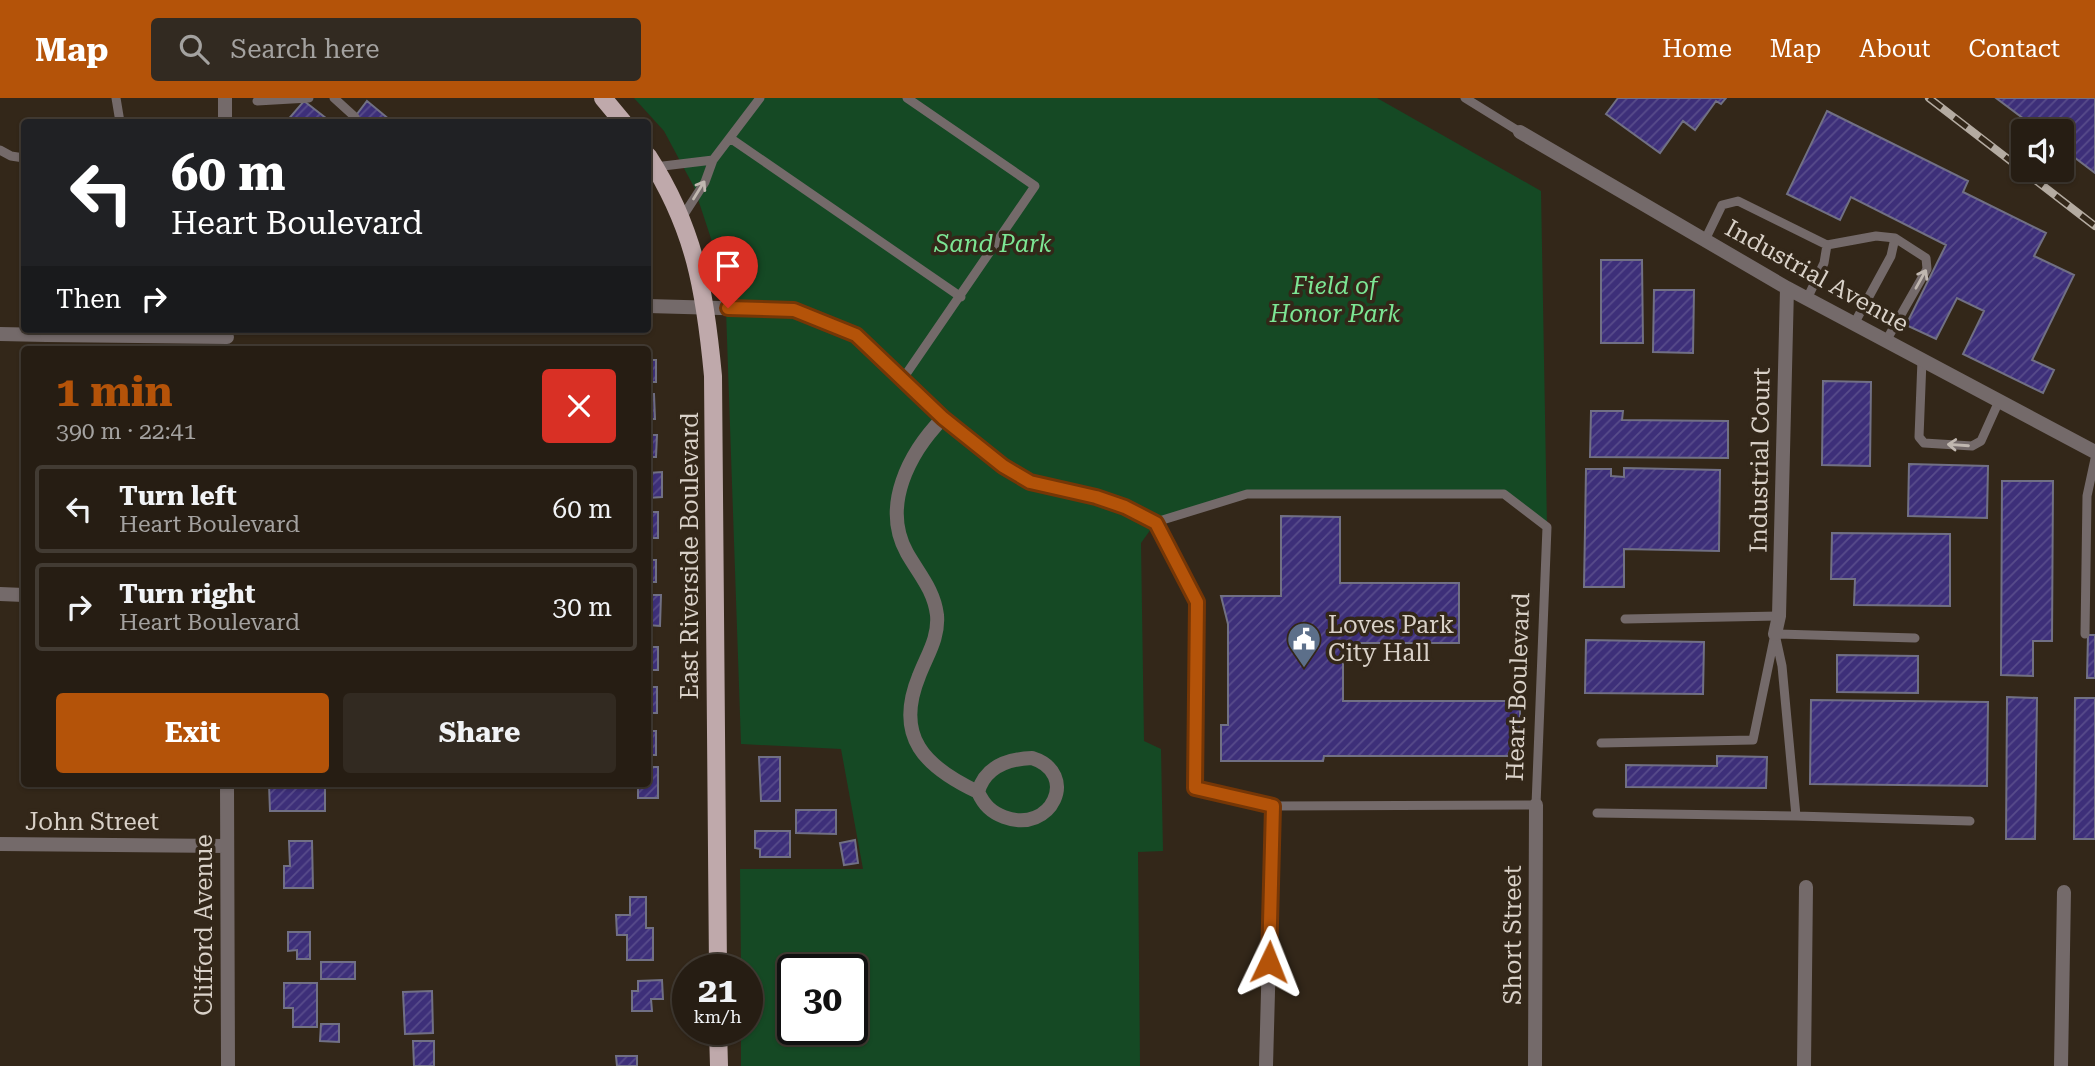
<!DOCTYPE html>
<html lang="en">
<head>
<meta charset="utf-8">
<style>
	body { margin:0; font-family:"Roboto Serif",serif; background:#322a21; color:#f1f3f6; height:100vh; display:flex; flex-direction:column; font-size:26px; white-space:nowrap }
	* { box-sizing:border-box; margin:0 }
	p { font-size:23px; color:#a4a2a0 }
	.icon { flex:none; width:38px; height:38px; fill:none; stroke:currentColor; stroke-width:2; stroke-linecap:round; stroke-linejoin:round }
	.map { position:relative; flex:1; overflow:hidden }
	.side { position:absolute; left:21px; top:248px; width:630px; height:441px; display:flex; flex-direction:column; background:#261d13; border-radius:7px; box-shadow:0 2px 5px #0004,0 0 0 2px #423b33 }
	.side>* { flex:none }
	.guide { position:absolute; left:21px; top:21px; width:630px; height:214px; border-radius:7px; box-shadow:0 2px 5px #0004,0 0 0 2px #423b33; background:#202124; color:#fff; overflow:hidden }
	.controls { position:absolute; left:2011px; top:21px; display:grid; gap:14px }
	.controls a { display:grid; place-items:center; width:63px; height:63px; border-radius:7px; background:#261d13; box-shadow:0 2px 5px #0004,0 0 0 2px #423b33; font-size:35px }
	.speed { position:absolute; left:672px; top:856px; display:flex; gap:14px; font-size:35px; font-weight:700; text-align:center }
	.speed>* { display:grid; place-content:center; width:91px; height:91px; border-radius:50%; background:#261d13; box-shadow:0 2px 5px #0004,0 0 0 2px #423b33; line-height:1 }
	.speed small { font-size:18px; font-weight:400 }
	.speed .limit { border:4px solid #111; border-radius:10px; background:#fff; color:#111 }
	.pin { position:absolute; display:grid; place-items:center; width:60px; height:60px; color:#fff; margin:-72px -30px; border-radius:50% 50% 50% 0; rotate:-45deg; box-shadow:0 0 7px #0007 }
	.pin .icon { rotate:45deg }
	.me { position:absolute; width:77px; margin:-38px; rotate:2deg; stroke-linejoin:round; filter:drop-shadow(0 0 5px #0008) }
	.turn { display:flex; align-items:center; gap:24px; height:147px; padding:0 35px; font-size:32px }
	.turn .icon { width:91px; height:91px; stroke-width:2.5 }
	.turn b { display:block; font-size:49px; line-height:60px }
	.then { display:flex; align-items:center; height:66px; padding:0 35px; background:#0003; gap:14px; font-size:26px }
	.round { display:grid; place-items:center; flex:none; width:74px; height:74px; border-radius:7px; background:#322a21 }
	.summary { display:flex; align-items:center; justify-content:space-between; height:119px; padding:0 35px }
	h1 { font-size:42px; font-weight:700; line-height:52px; color:#b45309 }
	.action { display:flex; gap:14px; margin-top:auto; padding:14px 35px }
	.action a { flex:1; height:80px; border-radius:7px; background:#b45309; color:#fff; font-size:28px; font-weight:700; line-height:80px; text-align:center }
	.action a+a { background:#322a21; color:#f1f3f6 }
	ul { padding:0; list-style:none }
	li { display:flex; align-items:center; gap:21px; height:88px; margin:0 14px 10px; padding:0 21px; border:4px solid #423b33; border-radius:7px }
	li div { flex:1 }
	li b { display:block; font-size:26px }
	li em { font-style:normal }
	header { display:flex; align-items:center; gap:42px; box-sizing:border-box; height:98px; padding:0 35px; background:#b45309; color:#fff }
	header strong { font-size:33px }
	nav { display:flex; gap:38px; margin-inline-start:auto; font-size:24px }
	.search { width:490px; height:63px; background:#322a21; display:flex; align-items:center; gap:18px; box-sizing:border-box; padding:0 24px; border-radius:7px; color:#a4a2a0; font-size:26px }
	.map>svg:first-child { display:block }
	.green { fill:#154924; fill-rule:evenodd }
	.building { fill:url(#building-hatch); stroke:#717084; stroke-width:2 }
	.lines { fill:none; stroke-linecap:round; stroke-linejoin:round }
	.service { stroke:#746a6a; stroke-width:9 }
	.pedestrian { stroke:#746a6a; stroke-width:14 }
	.minor { stroke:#746a6a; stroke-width:14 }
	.primary { stroke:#bfa9ab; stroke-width:18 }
	.rail-casing { stroke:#b4aba1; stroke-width:8 }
	.rail { stroke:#332719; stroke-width:5; stroke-dasharray:16; stroke-linecap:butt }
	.oneway { stroke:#c0b7b0 }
	.route-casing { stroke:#753606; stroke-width:18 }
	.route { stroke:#b45309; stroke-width:12 }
	.labels { text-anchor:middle; stroke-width:7; stroke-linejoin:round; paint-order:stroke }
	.park-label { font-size:24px; font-style:italic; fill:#7ce694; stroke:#332719 }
	.street-label { font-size:24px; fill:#d9d1c8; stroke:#332719 }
	.poi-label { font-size:24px; fill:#d9d1c8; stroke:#332719; text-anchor:start }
</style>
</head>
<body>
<header>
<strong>Map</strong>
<div class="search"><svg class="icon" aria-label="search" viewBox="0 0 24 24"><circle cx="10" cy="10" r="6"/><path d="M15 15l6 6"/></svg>Search here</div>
<nav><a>Home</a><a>Map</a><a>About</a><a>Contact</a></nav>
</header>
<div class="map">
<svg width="2095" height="968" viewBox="0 0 2095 968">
	<defs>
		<pattern id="building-hatch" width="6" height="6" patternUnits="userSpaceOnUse" patternTransform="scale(1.75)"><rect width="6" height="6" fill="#3d2f79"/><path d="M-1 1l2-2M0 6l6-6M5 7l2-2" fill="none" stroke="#584c8b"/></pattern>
	</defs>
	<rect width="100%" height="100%" fill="#332719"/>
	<path class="green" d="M634,0H1377L1541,93L1547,429L1504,396H1247L1156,424L1141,445L1144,643L1161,651L1163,753L1138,754L1140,968H741V931H747V872L741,871L740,771H863L841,651L741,646L725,183L694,89L664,33ZM793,872H852V931H793Z"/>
	<path class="building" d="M1618,0H1726L1721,6L1716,3L1695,32L1683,23L1660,55L1606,16Z
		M1996,0H2095V75L2062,50V33H2040Z
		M304,3L331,24H286Z
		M367,3L390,22L388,24H351Z
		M1827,13L1968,83L1963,94L2046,135L2034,158L2074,177L2032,262L2054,272L2043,295L1963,256L1984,213L1957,200L1936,241L1906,227L1946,147L1851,99L1840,122L1787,96Z
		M1601,162H1642L1643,245H1601Z
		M1654,192H1694L1693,255L1653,254Z
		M648,262H656V284H648Z
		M1823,283L1871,284L1870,368L1822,367Z
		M648,296H654L655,321H648Z
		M1591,313H1623L1622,322L1728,323V360L1590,359Z
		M648,337H657L656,359H648Z
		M1909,366L1988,368L1987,420L1908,418Z
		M1624,370L1720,372L1719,453L1624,451V489H1584L1586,371H1611V378L1624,379Z
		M662,374V399L648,400V375Z
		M2002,383H2053L2052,543H2033V578L2001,577Z
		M648,414H658V440H648Z
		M1281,418L1340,419V485H1459V545H1343V603H1520V658H1324L1323,663H1221V627H1228V526L1221,498H1281Z
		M1832,435L1950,436V508L1854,507L1855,481H1831Z
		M648,462H656V484H648Z
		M648,497H661L660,528L648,527Z
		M2088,537H2095V580H2087Z
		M1586,542L1704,544L1703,596L1585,595Z
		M648,549H658V572H648Z
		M1837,557L1918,558V595L1837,594Z
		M648,589H657V615H648Z
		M2007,599L2037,600L2035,741H2006Z
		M2075,600H2095V741H2074Z
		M1811,602L1988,604L1987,688L1810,686Z
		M648,633H656V657H648Z
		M1717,658L1767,659L1766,690L1626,689V667L1717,668Z
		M759,659H780V703H761Z
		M648,669H658V700H638V686H648Z
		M269,686H325V713H270Z
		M796,712H836V736L796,735Z
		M755,733H790V759H760V751L755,750Z
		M855,742L858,765L844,767L840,745Z
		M289,743H312L313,790H284V768H290Z
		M630,799H646V830H653V862H627V837H617L616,817H630Z
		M288,834H310V861H297V852L288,853Z
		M321,864H355V881H321Z
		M662,882L663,901H651L652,913H632V893H638V883Z
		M284,885H317V929H293V910H284Z
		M432,893L433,935L405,936L403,894Z
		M321,926H339V944L320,943Z
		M413,943H434V968H414Z
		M616,958H637V968H617Z"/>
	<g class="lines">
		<path class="service" d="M116,0L120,24
			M334,0L355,19
			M1465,0L1520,34
			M257,3L309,0
			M730,40L961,199
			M0,52L11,58L24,60
			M655,69L713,62
			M681,121L705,84L713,62L760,0
			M1705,142L1722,107L1738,103L1827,147L1824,165L1807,201
			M1827,147L1876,138L1895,140L1891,158L1854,226
			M1886,243L1927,171L1926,160L1895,140
			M1922,262L1919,339L1924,345L1972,348L1981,343L1999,303
			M902,282L1035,88L907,0
			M1247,396H1504L1547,429L1536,707L1273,708L1195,690L1197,504L1156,424Z
			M1625,521L1779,518
			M1775,536L1782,568L1796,718L1970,723
			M1775,536L1915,540
			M2085,536L2087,398L2095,361
			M1601,645L1753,642L1774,541
			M1597,715L1796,718"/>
		<path class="pedestrian" d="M0,236L47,237"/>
		<path class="minor" d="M225,0V24
			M1520,34L1787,190L2095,354
			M648,208L794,212L856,237L943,320L1003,368L1030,384L1096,399L1125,409L1156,424
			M47,237L227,239
			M943,320C909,355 881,408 907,455C919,476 934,492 937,517C939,540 927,557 919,578C894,639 925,669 978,694
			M0,496L24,497
			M1775,536L1779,518L1787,190
			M1032,660C1080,675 1052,737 1004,719C991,714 984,707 978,694C985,669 1007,661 1032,660Z
			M227,686L228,968
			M0,746L226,748
			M1266,968L1273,708
			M1535,968L1536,707
			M1804,968L1806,789
			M2061,968L2064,794"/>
		<path class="primary" d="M603,0L623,24
			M648,58C695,131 705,193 713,278L718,872
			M718,931L719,968"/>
		<g class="rail-casing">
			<path id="rail" d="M1929,0L2095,128"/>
		</g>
		<use href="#rail" class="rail"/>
	</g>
	<defs><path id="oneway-shaft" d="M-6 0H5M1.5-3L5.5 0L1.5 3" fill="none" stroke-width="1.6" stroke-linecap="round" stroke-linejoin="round" transform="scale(1.75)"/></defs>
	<g class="oneway">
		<use href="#oneway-shaft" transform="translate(699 92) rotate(-58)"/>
		<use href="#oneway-shaft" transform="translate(1921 181) rotate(-61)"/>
		<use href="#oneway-shaft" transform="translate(1958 347) rotate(-176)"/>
	</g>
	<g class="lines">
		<g class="route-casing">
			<path id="route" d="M728,210L794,212L856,237L943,320L1003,368L1030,384L1096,399L1125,409L1156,425L1197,504L1195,690L1273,708L1269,864"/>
		</g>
		<use href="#route" class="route"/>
	</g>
	<defs>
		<g id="civic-pin" transform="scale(1.75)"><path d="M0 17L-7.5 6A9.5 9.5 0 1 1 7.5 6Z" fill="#5c6f8a" stroke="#332719"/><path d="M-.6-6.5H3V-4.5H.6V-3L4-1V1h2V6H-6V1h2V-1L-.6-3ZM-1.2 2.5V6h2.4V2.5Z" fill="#fff"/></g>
	</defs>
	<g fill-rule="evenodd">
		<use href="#civic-pin" x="1304" y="541"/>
	</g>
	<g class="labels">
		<g class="park-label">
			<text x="993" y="154">Sand Park</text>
			<text x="1335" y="196">Field of<tspan x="1335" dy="28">Honor Park</tspan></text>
		</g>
		<g class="street-label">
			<text transform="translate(1817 178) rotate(29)" y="8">Industrial Avenue</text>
			<text transform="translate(1760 362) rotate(-89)" y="8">Industrial Court</text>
			<text transform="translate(690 458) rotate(-90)" y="8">East Riverside Boulevard</text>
			<text transform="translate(1518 589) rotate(-88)" y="8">Heart Boulevard</text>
			<text x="92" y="732">John Street</text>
			<text transform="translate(204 827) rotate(-90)" y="8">Clifford Avenue</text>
			<text transform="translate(1513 837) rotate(-90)" y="8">Short Street</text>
		</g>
		<g class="poi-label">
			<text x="1328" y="535">Loves Park<tspan x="1328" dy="28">City Hall</tspan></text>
		</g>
	</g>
</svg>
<div class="controls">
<a><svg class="icon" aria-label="sound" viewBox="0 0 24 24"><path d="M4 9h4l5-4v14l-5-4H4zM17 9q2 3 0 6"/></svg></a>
</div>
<div class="speed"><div>21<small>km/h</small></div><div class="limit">30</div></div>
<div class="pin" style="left:728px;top:210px;background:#d93025"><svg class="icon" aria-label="arrive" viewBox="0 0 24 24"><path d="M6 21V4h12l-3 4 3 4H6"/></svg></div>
<svg class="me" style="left:1269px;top:864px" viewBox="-20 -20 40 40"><path d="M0-17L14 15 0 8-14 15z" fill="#b45309" stroke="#fff" stroke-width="4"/></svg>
<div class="guide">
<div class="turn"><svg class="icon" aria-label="left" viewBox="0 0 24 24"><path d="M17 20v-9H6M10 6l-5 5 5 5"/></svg><div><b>60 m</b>Heart Boulevard</div></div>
<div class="then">Then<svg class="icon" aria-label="right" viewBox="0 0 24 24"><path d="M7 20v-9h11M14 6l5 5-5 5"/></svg></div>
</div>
<section class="side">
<div class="summary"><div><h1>1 min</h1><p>390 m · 22:41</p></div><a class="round" style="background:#d93025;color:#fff"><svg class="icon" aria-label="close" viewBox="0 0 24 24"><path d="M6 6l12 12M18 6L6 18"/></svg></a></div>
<ul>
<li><svg class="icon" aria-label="left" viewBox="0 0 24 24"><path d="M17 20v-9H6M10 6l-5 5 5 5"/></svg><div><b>Turn left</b><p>Heart Boulevard</p></div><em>60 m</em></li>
<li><svg class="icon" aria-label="right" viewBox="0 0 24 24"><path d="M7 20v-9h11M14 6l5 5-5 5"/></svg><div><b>Turn right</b><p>Heart Boulevard</p></div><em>30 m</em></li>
</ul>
<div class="action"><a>Exit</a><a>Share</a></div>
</section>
</div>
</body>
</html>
